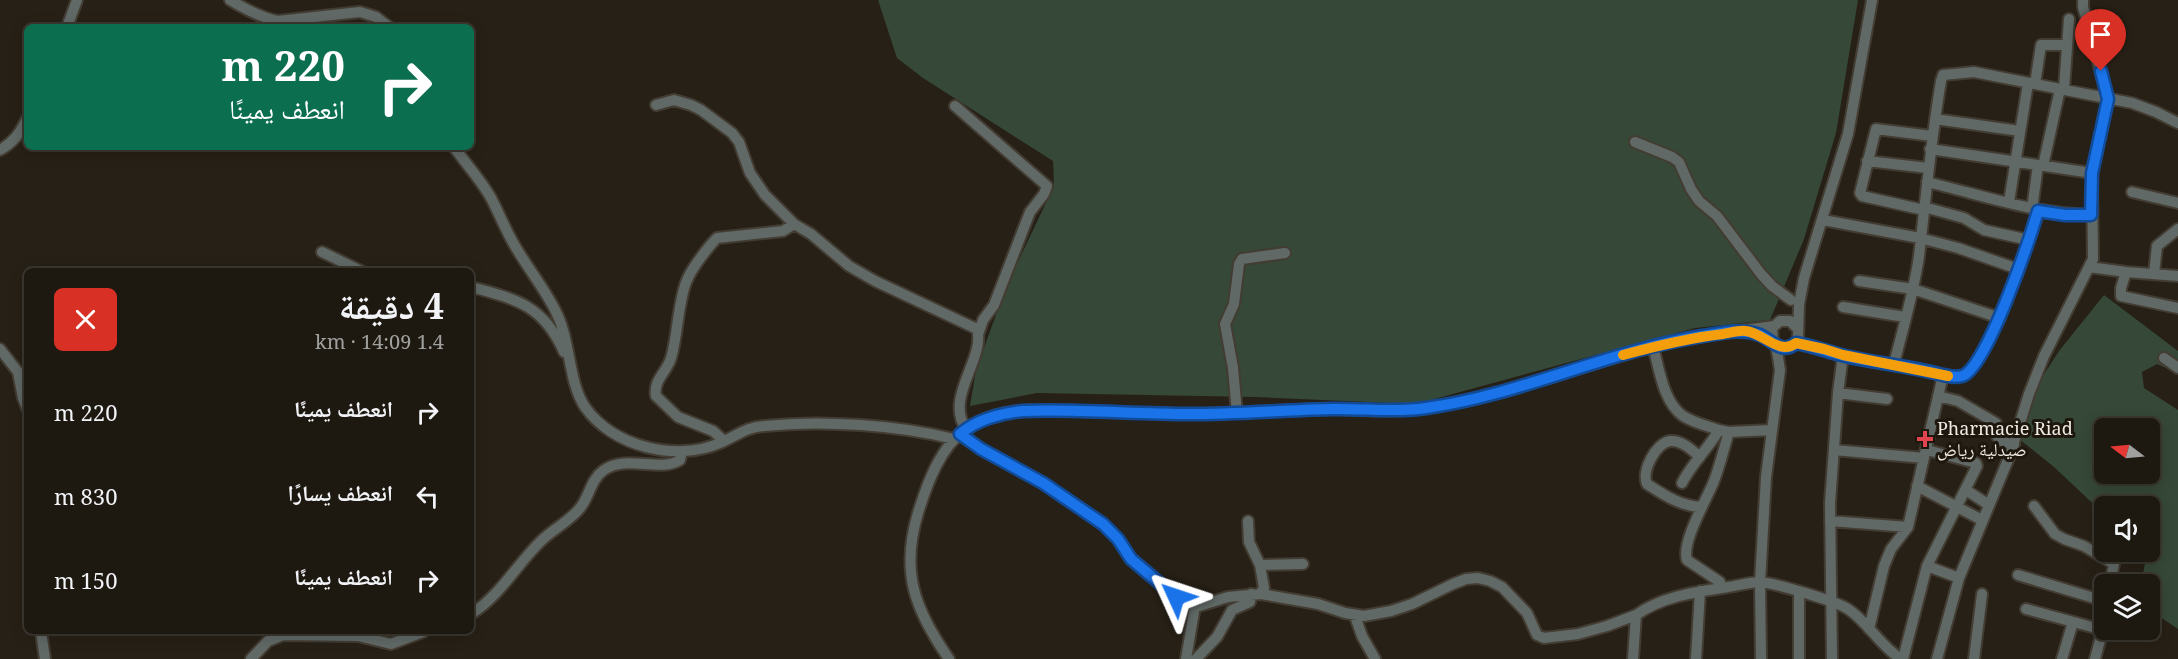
<!DOCTYPE html>
<html lang="ar">
<head>
<meta charset="utf-8">
<style>
	body { margin:0; font-family:"Noto Serif","Noto Naskh Arabic",serif; background:#252119; color:#f1f3f6; direction:rtl; height:100vh; display:flex; flex-direction:column; font-size:22px; white-space:nowrap }
	* { box-sizing:border-box; margin:0 }
	p { font-size:20px; color:#a0a09f }
	.icon { flex:none; width:33px; height:33px; fill:none; stroke:currentColor; stroke-width:2; stroke-linecap:round; stroke-linejoin:round }
	.map { position:relative; flex:1; overflow:hidden; direction:ltr }
	.sheet { position:absolute; left:24px; top:268px; width:450px; height:366px; display:flex; flex-direction:column; background:#1d1810; border-radius:9px; box-shadow:0 3px 15px #0003,0 0 0 2px #3b3730; direction:rtl }
	.sheet>* { flex:none }
	.guide { position:absolute; left:24px; top:24px; width:450px; height:126px; border-radius:9px; box-shadow:0 3px 15px #0003,0 0 0 2px #3b3730; direction:rtl; background:#0b6e4f; color:#fff; overflow:hidden }
	.needle { width:39px; rotate:286deg }
	.tools { position:absolute; left:2094px; top:418px; display:grid; gap:12px }
	.tools a { display:grid; place-items:center; width:66px; height:66px; border-radius:9px; background:#1d1810; box-shadow:0 3px 15px #0003,0 0 0 2px #3b3730; font-size:30px }
	.pin { position:absolute; display:grid; place-items:center; width:51px; height:51px; color:#fff; margin:-62px -26px; border-radius:50% 50% 50% 0; rotate:-45deg; box-shadow:0 0 6px #0007 }
	.pin .icon { rotate:45deg }
	.me { position:absolute; width:66px; margin:-33px; rotate:312deg; stroke-linejoin:round; filter:drop-shadow(0 0 4px #0008) }
	.turn { display:flex; align-items:center; gap:21px; height:126px; padding:0 30px; font-size:27px }
	.turn .icon { width:78px; height:78px; stroke-width:2.5 }
	.turn b { display:block; font-size:42px; line-height:51px }
	.round { display:grid; place-items:center; flex:none; width:63px; height:63px; border-radius:9px; background:#252119 }
	.summary { display:flex; align-items:center; justify-content:space-between; height:102px; padding:0 30px }
	h1 { font-size:36px; font-weight:700; line-height:45px }
	ul { padding:0; list-style:none }
	li { display:flex; align-items:center; gap:18px; height:84px; padding:0 30px }
	li div { flex:1 }
	li b { display:block; font-size:22px }
	li em { font-style:normal }
	.map>svg:first-child { display:block }
	.green { fill:#364838; fill-rule:evenodd }
	.lines { fill:none; stroke-linecap:round; stroke-linejoin:round }
	.minor-casing { stroke:#433c33; stroke-width:14 }
	.minor { stroke:#616966; stroke-width:10 }
	.route-casing { stroke:#114b97; stroke-width:15 }
	.route { stroke:#1a73e8; stroke-width:10 }
	.slow { stroke:#f59e0b; stroke-width:10 }
	.health-dot { fill:#e0444e; stroke:#1e170d; stroke-width:2 }
	.labels { text-anchor:middle; stroke-width:6; stroke-linejoin:round; paint-order:stroke }
	.poi-label { font-size:18px; fill:#efeae3; stroke:#1e170d; text-anchor:start }
</style>
</head>
<body>
<div class="map">
<svg width="2178" height="659" viewBox="0 0 2178 659">
	<rect width="100%" height="100%" fill="#272016"/>
	<path class="green" d="M878,0H1858L1836,133L1804,239L1770,320L1695,328L1416,404L1255,397L1037,393L970,406L976,370L1006,287L1054,186L1053,161L923,78L897,58Z
		M2104,295L2178,351V373L2157,364L2142,372L2144,388L2178,410V629L2150,610V585H2141L2147,552H2150V507H2104V514L2054,467L2008,430L2059,351ZM2104,429H2150V474H2104Z"/>
	<g class="lines">
		<g class="minor-casing">
			<path id="minor" d="M230,0C245,9 261,18 278,21L360,12L376,17L389,27
				M67,27L77,0
				M2035,84L2041,45H2067
				M2064,89L2069,19
				M656,105L674,100L691,105L701,110L732,133L739,142L750,173L765,195L794,224L811,234L849,266L875,281L977,329C986,358 944,397 966,429
				M955,106L1047,186L1044,194L1030,212L994,305L983,320L979,332
				M1935,119L2020,131
				M1635,142L1672,157L1679,162L1691,189L1699,201L1717,216L1761,274L1772,286L1791,300
				M454,147C466,164 481,180 491,198C500,215 507,234 518,251C530,271 546,291 556,312C571,341 568,382 585,407C613,447 676,462 720,443C737,436 745,427 765,426C823,420 899,425 954,439
				M1930,149L2092,173
				M0,150C14,142 20,133 27,119
				M1867,161L1928,168
				M2043,166L2060,89
				M1927,182C1982,195 2034,214 2091,215
				M2132,192L2178,203
				M2009,202L2028,83
				M1924,207L1964,218L1984,230L2029,240
				M2032,209L2038,165
				M1924,210L1862,196L1860,193L1876,129L1932,136
				M1823,220L1920,238L1958,248L2018,269
				M322,252L363,272
				M2089,267L2126,272L2178,276
				M2126,272L2121,288V296L2178,308
				M2154,274L2157,246L2178,229
				M1859,281L1913,289L2000,318
				M471,287C517,299 544,306 564,352
				M1843,307L1905,317
				M1797,328L1790,321H1780L1772,328L1773,341C1781,351 1792,350 1798,339L1799,304L1804,278L1848,134L1872,0
				M1796,343C1813,346 1828,352 1845,356C1870,362 1896,365 1922,370C1934,372 1949,379 1962,376C1986,370 2030,238 2038,211
				M1653,346C1659,368 1663,402 1683,416C1694,423 1708,426 1719,430
				M0,349L18,372L23,398L27,408
				M2164,358L2178,368
				M1894,364C1903,328 1914,292 1919,256C1926,197 1931,139 1941,81L1943,75L1974,72L2060,89L2132,103L2156,112L2178,123
				M1838,393L1887,399
				M1938,396L1958,401L1996,423L1997,436L2002,441L2014,445
				M1237,413L1233,368L1225,324L1234,304L1239,264L1242,259L1285,253
				M960,434L981,449L1043,483L1103,524L1118,539L1131,559L1186,604L1199,606L1228,597L1261,594L1318,604L1345,613L1364,616L1391,611L1412,604L1453,584L1466,579L1478,578L1490,581L1502,587L1527,613L1537,635L1544,638L1578,634L1607,626L1636,615
				M724,441L713,431L678,417L656,396C653,380 667,372 671,358C678,335 678,300 687,280C692,268 708,247 717,238L783,231L794,224
				M1834,450L1924,458
				M1700,457C1692,450 1682,440 1670,441C1656,443 1641,471 1647,484C1664,495 1680,506 1701,507
				M1682,483C1692,463 1708,449 1719,430L1729,432L1772,430
				M1917,486L1982,520
				M1966,490L1989,505
				M2034,506L2055,534L2064,539L2084,546L2114,564L2111,578L2118,585
				M1248,521L1249,542L1260,565L1264,588L1260,594
				M1830,521L1908,527
				M1260,565L1303,564
				M1927,566L1959,578
				M2018,575L2104,601
				M1721,588L1720,582L1687,560C1681,542 1707,499 1714,481C1720,465 1724,448 1729,432
				M2026,609L2103,630
				M471,614C500,596 517,564 541,541C553,529 570,521 580,508C590,496 590,480 604,470C626,454 660,473 680,460L682,452
				M1355,616L1362,636L1375,659
				M1869,629L1884,566L1891,549L1908,527L1943,375
				M41,632L45,659
				M251,659L268,641L283,635L358,636L391,644L423,632
				M949,659C915,610 900,572 918,513C927,484 940,447 966,429C1006,402 1058,411 1103,412C1128,413 1153,413 1179,414C1229,414 1280,410 1330,409C1359,409 1388,413 1417,409C1497,400 1574,367 1652,347C1692,336 1733,332 1774,326
				M1186,659L1195,606
				M1196,659L1217,637L1232,610L1250,602L1251,594
				M1633,659L1636,615C1663,596 1696,592 1728,587C1738,586 1749,582 1760,582C1774,583 1836,601 1848,609C1868,622 1880,646 1901,659
				M1696,659L1700,591
				M1761,659L1760,582L1766,477L1780,370L1776,345
				M1799,659V592
				M1832,659L1830,503L1838,393L1843,355
				M1903,659L1927,566L1977,466L1976,463L1927,450
				M1937,659L1959,578L2010,455L2029,394L2044,356L2093,259L2092,173L2108,99L2083,7V0
				M1974,659L1982,594
				M2062,659L2073,622
				M2095,659L2104,625"/>
		</g>
		<use href="#minor" class="minor"/>
	</g>
	<g class="lines">
		<g class="route-casing">
			<path id="route" d="M1176,597L1131,559L1118,539L1103,524L1043,483L981,449L960,434C976,420 1001,413 1023,411C1078,409 1134,414 1190,414C1237,414 1284,410 1331,409C1363,408 1394,413 1426,408C1520,395 1608,351 1702,336C1721,333 1742,328 1760,335C1773,341 1782,355 1796,343C1813,346 1828,352 1845,356C1871,362 1899,365 1926,371C1938,373 1950,379 1962,376C1986,370 2030,238 2038,211L2065,215H2091L2092,173L2108,99L2101,71"/>
		</g>
		<use href="#route" class="route"/>
		<path class="slow" d="M1623,355C1656,346 1689,338 1723,334C1730,333 1739,330 1746,331C1763,333 1780,356 1796,343L1824,349L1843,355L1948,376"/>
	</g>
	<path class="health-dot" d="M1922 430h6v6h6v6h-6v6h-6v-6h-6v-6h6z"/>
	<g class="labels">
		<g class="poi-label">
			<text x="1937" y="435">Pharmacie Riad<tspan x="1937" dy="21">صيدلية رياض</tspan></text>
		</g>
	</g>
</svg>
<div class="tools">
<a><svg class="needle" viewBox="-14 -14 28 28"><path d="M0-13l5 13h-10z" fill="#e53935"/><path d="M0 13l5-13h-10z" fill="#a0a09f"/></svg></a>
<a><svg class="icon" aria-label="sound" viewBox="0 0 24 24"><path d="M4 9h4l5-4v14l-5-4H4zM17 9q2 3 0 6"/></svg></a>
<a><svg class="icon" aria-label="layers" viewBox="0 0 24 24"><path d="M12 4l9 5-9 5-9-5zM3 14l9 5 9-5"/></svg></a>
</div>
<div class="pin" style="left:2101px;top:71px;background:#d93025"><svg class="icon" aria-label="arrive" viewBox="0 0 24 24"><path d="M6 21V4h12l-3 4 3 4H6"/></svg></div>
<svg class="me" style="left:1176px;top:597px" viewBox="-20 -20 40 40"><path d="M0-17L14 15 0 8-14 15z" fill="#1a73e8" stroke="#fff" stroke-width="4"/></svg>
<div class="guide">
<div class="turn"><svg class="icon" aria-label="right" viewBox="0 0 24 24"><path d="M7 20v-9h11M14 6l5 5-5 5"/></svg><div><b>220 m</b>انعطف يمينًا</div></div>
</div>
<section class="sheet">
<div class="summary"><div><h1>4 دقيقة</h1><p>1.4 km · 14:09</p></div><a class="round" style="background:#d93025;color:#fff"><svg class="icon" aria-label="close" viewBox="0 0 24 24"><path d="M6 6l12 12M18 6L6 18"/></svg></a></div>
<ul>
<li><svg class="icon" aria-label="right" viewBox="0 0 24 24"><path d="M7 20v-9h11M14 6l5 5-5 5"/></svg><div><b>انعطف يمينًا</b></div><em>220 m</em></li>
<li><svg class="icon" aria-label="left" viewBox="0 0 24 24"><path d="M17 20v-9H6M10 6l-5 5 5 5"/></svg><div><b>انعطف يسارًا</b></div><em>830 m</em></li>
<li><svg class="icon" aria-label="right" viewBox="0 0 24 24"><path d="M7 20v-9h11M14 6l5 5-5 5"/></svg><div><b>انعطف يمينًا</b></div><em>150 m</em></li>
</ul>
</section>
</div>
</body>
</html>
